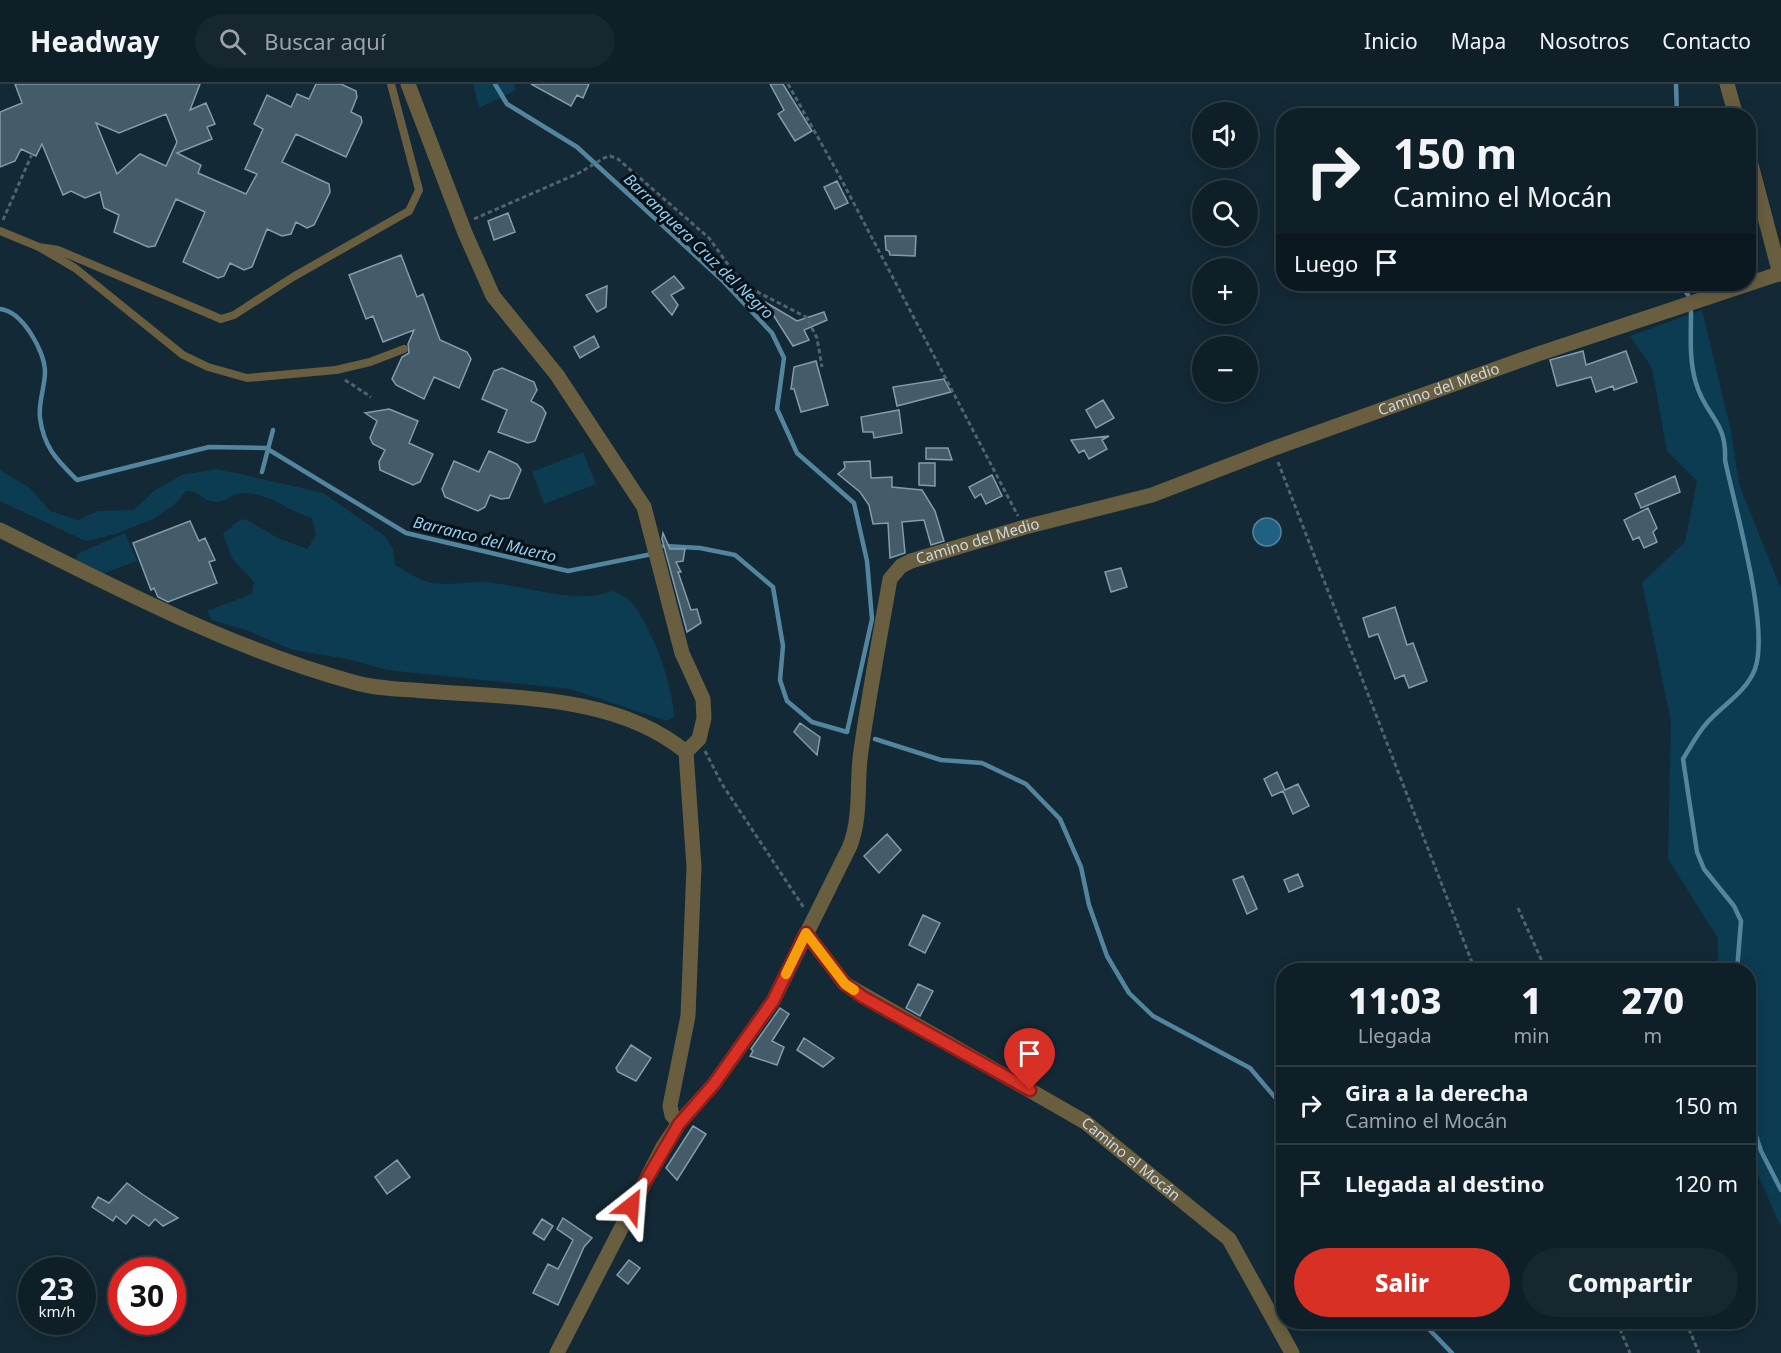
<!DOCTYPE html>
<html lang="es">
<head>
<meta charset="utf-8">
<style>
	body { margin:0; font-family:"Noto Sans",sans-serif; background:#172730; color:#f1f3f6; height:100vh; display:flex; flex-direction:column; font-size:22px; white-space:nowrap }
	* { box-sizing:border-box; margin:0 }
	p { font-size:20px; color:#9ba2a8 }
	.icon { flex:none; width:33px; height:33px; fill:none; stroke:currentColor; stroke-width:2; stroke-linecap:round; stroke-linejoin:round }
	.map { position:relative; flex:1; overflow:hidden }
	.panel { position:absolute; left:1276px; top:879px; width:480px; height:366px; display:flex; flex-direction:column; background:#0e1f28; border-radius:24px; box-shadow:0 3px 15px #0003,0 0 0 2px #2e3d45 }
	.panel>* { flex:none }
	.guide { position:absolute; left:1276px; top:24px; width:480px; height:183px; border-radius:24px; box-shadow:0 3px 15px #0003,0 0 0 2px #2e3d45; background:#0e1f28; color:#f1f3f6; overflow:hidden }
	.controls { position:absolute; left:1192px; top:18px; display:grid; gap:12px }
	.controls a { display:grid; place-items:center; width:66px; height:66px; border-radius:50%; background:#0e1f28; box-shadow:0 3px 15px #0003,0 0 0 2px #2e3d45; font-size:30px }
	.speed { position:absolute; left:18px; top:1173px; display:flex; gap:12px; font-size:30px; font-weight:700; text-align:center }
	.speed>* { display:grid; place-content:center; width:78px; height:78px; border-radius:50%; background:#0e1f28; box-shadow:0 3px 15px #0003,0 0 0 2px #2e3d45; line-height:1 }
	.speed small { font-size:15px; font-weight:400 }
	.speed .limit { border:9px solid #d22; background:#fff; color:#111 }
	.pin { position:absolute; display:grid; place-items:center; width:51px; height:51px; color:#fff; margin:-62px -26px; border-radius:50% 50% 50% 0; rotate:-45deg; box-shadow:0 0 6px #0007 }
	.pin .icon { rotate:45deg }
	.me { position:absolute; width:66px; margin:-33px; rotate:28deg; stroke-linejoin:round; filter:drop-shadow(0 0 4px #0008) }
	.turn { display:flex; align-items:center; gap:21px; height:126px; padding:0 18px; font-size:27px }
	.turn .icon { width:78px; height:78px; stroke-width:2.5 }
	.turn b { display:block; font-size:42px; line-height:51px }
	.then { display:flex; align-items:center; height:57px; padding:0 18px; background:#0003; gap:12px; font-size:22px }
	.eta { display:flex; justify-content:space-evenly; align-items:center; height:102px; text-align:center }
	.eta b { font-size:36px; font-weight:800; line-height:42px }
	.button { display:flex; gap:12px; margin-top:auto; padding:12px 18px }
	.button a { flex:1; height:69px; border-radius:36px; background:#d93025; color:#fff; font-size:24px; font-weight:800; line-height:69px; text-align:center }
	.button a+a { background:#172730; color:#f1f3f6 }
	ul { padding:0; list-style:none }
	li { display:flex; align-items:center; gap:18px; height:78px; padding:0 18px; border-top:2px solid #2e3d45 }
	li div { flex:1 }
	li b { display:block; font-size:22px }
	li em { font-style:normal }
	header { display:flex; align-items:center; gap:36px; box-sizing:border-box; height:84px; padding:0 30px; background:#0e1f28; border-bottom:2px solid #2e3d45 }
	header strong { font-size:28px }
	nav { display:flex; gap:33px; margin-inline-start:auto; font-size:21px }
	.search { width:420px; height:54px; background:#172730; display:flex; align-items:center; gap:15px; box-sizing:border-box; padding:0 21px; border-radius:33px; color:#9ba2a8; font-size:22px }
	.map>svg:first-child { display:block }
	.green { fill:#0c3c52 }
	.water { fill:#206181; stroke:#53859e; stroke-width:1.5 }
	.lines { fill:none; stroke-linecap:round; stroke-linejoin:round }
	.stream { stroke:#53859e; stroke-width:4.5 }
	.building { fill:#445c6a; stroke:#839cac; stroke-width:1.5; fill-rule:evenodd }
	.path { stroke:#50636f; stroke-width:3; stroke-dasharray:4.5 3; stroke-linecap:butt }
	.service { stroke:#6a5e40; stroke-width:8 }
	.minor { stroke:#6a5e40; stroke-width:15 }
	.route-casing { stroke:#8d1f18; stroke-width:15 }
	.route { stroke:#d93025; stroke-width:10 }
	.slow { stroke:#f59e0b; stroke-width:10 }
	.labels { text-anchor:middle; stroke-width:6; stroke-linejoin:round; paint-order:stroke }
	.street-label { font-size:15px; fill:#cbd8e1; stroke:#071116 }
	.water-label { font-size:16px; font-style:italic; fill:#91cef2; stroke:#071116 }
</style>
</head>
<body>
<header>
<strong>Headway</strong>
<div class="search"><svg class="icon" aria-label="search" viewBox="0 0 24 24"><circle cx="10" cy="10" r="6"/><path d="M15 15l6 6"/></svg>Buscar aquí</div>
<nav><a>Inicio</a><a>Mapa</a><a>Nosotros</a><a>Contacto</a></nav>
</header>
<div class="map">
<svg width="1781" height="1269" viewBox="0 0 1781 1269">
	<rect width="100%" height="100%" fill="#132936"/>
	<path class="green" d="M473,0H514L516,6L479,24Z
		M1702,226L1731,347L1739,400L1781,505V1143L1749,1070V886H1718V854L1668,775L1671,637L1642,499L1685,458L1697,397L1667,367L1652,284L1630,252Z
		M583,368L596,400L544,420L532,388Z
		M0,384L3,388L30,404L50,427L78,436L98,427L134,426L155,406L182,391L217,385L249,392L323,409L385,452L393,465L395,481C405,486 414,493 424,497C441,503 462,498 479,498C514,498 582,524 612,506C618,510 627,513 632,519C652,543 673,601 674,633L667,637L570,605L387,586L348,575L293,566L246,546L212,536L207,527L252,510L254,498L232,474L223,450L237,438L245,435L278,454L307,465L316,451L312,434C285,426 273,410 242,409C231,409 224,421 211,417C199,414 201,407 186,407L174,421L153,435L116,450L86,457L0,417Z
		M125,449L137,477L102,490L76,477L77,470Z"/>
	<path class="water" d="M1253 448a14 14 0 1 1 28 0a14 14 0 1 1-28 0Z"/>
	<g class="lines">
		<path class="stream" d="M495,0L507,20L577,63L721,195L772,249L784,274L777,325L797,369L854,419L867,477L872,535L847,648L812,638L787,617L780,596L783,562L773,503L735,471L700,464L664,462
			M1676,0L1677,32
			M1681,200L1688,211
			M0,225C22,227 45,267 45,288C45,303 38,319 40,334C44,364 57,376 77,396L209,363L266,364L406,449L568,487L652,470
			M1691,228C1691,251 1689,277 1696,299C1705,332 1727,336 1725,376C1735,424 1770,543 1755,585C1746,609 1721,622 1706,640C1697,650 1690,664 1683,675L1697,768L1704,785L1734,822L1741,837L1737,886
			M262,388L273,346
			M875,655L941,676L982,679L1026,700L1060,735L1081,783L1089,821L1107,872L1129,909L1153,932L1250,984L1284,1024
			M1749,1031L1761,1067L1781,1106
			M1422,1238L1452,1269"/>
	</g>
	<path class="building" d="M15,0H200L190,26L206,19L215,40L207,43L212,55L177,69L201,81L198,89L246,110L257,90L245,85L263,45L254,40L267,11L291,23L297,10L309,15L316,0H341L356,7L357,13L351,28L361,33L362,38L346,73L296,50L282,78L329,100L330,108L314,141L307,144L296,138L291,150L282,152L267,145L252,183L244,186L230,179L224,192L218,194L183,178L205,128L176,115L155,162L148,163L114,148L119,131L104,124L100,108L85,114L71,107L63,111L42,60L36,72L21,65L15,77L0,83V28L22,19ZM166,30L177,58L166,82L140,70L117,90L96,39L119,49Z
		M531,0H589L583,14L577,11L571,22Z
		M770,0H783L812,47L795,57L778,30L784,26Z
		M837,97L848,119L835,125L824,103Z
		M508,129L515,148L494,156L488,137Z
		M885,152H916L915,172L890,171L889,167L886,166Z
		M401,171L417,213L423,210L440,256L467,268L471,275L459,304L434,293L424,315L396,301L392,295L402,273L409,269L408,260L414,246L383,258L373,232L366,235L349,191Z
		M674,192L684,204L671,211L678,221L672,231L652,208Z
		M607,202L606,223L597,228L586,211Z
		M765,218L797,237L824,228L827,236L804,246L809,256L793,262Z
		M594,252L599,263L580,274L574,263Z
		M1583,267L1586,281L1626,267L1637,298L1614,306L1613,302L1596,308L1591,293L1557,302L1550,276Z
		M816,277L828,321L801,328L794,305H791L794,283Z
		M502,284L534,298L537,306L531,317L542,323L546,329L535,357L528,359L498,348L507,326L482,315L494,287Z
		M944,295L951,308L897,322L893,303Z
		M1103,316L1114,334L1096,344L1086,326Z
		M389,325L418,337L409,359L433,370L420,398L413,401L380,386L379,378L385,366L373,360L370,354L377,337L365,329Z
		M899,326L902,349L874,354L873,348H863L861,333Z
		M1109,352L1102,356L1107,365L1089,375L1084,366L1079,369L1071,356Z
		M926,364H948L952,376L926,375Z
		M489,367L517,380L521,386L509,414L501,415L490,411L485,423L478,427L445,413L442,405L454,377L479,388Z
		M870,377L871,394L892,393V403L922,406L935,427L944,457L931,461L924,436L902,438L905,469L890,474L888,439L873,440L869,421L860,408L838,390L845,384L844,378Z
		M919,379H935V402L919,401Z
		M992,391L1002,412L986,420L981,410L975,414L969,403Z
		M1675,392L1680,408L1641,424L1635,410Z
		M1648,424L1657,444L1653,448L1657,458L1644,464L1639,453L1633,456L1624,436Z
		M190,437L199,457L205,454L215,476L209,478L217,499L168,518L158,513L154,504L151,506L133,459Z
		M663,449L670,465H685L683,477L676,478L681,488H678L691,526L697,525L701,539L687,548L662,455Z
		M1121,484L1127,503L1111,508L1105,488Z
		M1395,523L1407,561L1413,559L1427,597L1409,604L1404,591L1395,595L1378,550L1369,553L1363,534Z
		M800,639L820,653L817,671L794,648Z
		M1277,688L1285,706L1298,700L1309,722L1293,730L1283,707L1272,712L1264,695Z
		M887,750L901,766L879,789L864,772Z
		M1298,790L1303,802L1289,808L1284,796Z
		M1243,792L1257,825L1247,830L1233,796Z
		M923,831L940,839L925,869L909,861Z
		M918,900L933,907L920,932L906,924Z
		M780,924L789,930L772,957L784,963L777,981L750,972L753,967L751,965Z
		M804,954L834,974L823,983L797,966Z
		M631,961L651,974L636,997L618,988L616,984Z
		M693,1042L706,1050L677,1096L666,1084Z
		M397,1076L410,1093L387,1110L375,1093Z
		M127,1099L142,1110L178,1134L163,1142L155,1135L149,1142L133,1131L126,1140L116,1132L113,1137L92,1123L98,1113L109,1119Z
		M563,1134L592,1154L584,1163L558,1221L533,1209L548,1180L558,1185L573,1156L557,1145Z
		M542,1135L553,1142L544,1156L533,1149Z
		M629,1176L640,1184L628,1200L617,1191Z"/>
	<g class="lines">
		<path class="path" d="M788,0L839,91L1018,432
			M474,135L579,89L604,74L610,72L618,75L709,154L742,200L806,233L817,254L822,283
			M3,136L32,70
			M345,296L371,313
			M1278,378L1475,886
			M705,667L722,700L804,824
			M1518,824L1546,886
			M1617,1238L1630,1269
			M1686,1238L1699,1269"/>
		<path class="service" d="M0,147L39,163L75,184L183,271L208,283L247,294L336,286L370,278L404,265
			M39,163L58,166L221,235L234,231L293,193L409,127L419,106L391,0"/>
		<g class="minor">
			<path d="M408,0L465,149L493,212L557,291L644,423L682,569L703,615L704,634L699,655L686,668"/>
			<path d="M1727,0L1736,32"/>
			<path d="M1749,73L1780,190"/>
			<path d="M0,446C112,502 232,565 353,598C376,605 401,605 425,607C511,614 616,610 686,668L694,783L688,932L670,1022L672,1031L679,1039"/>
			<path id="s1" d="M806,849L845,900L1085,1038L1229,1155L1292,1269"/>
			<path id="s2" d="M557,1269L663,1063L679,1039L714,1000L773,917L850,762C862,730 856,699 861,667C869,610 880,552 890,495L901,482L911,477L1025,443L1152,411L1272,365L1538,270L1781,189"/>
		</g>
	</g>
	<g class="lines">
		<g class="route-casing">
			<path id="route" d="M631,1122L679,1040L714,1000L773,917L806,849L845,900L863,913L1030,1006"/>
		</g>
		<use href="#route" class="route"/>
		<path class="slow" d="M786,890L806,849L845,900L854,906"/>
	</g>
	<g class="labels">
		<g class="street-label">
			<text dy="5" stroke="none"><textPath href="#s2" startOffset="1442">Camino del Medio</textPath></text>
			<text dy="5" stroke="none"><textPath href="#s2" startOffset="956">Camino del Medio</textPath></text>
			<text dy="5" stroke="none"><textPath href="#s1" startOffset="400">Camino el Mocán</textPath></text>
		</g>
		<g class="water-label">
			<text transform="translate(699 162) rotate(44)" y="6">Barranquera Cruz del Negro</text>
			<text transform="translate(485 455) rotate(14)" y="6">Barranco del Muerto</text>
		</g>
	</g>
</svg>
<div class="controls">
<a><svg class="icon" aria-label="sound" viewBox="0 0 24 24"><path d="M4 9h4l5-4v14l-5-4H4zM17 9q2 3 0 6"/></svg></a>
<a><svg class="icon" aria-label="search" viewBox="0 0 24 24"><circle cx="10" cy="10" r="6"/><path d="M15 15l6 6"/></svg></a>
<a>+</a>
<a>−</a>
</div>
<div class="speed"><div>23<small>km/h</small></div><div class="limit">30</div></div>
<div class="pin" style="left:1030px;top:1006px;background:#d93025"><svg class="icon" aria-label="arrive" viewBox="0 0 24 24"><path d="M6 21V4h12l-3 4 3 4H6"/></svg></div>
<svg class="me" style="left:631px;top:1122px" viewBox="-20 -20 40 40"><path d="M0-17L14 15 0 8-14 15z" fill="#d93025" stroke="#fff" stroke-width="4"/></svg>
<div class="guide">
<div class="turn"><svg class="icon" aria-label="right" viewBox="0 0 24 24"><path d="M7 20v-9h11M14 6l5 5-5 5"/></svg><div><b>150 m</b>Camino el Mocán</div></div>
<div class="then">Luego<svg class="icon" aria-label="arrive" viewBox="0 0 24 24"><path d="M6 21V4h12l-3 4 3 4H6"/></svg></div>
</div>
<section class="panel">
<div class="eta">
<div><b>11:03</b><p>Llegada</p></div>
<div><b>1</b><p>min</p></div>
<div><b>270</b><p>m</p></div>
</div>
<ul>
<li><svg class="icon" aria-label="right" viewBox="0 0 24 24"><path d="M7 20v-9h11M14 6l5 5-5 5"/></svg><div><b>Gira a la derecha</b><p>Camino el Mocán</p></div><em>150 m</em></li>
<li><svg class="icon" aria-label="arrive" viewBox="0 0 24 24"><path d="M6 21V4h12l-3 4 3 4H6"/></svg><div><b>Llegada al destino</b></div><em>120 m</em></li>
</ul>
<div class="button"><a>Salir</a><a>Compartir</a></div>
</section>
</div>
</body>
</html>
